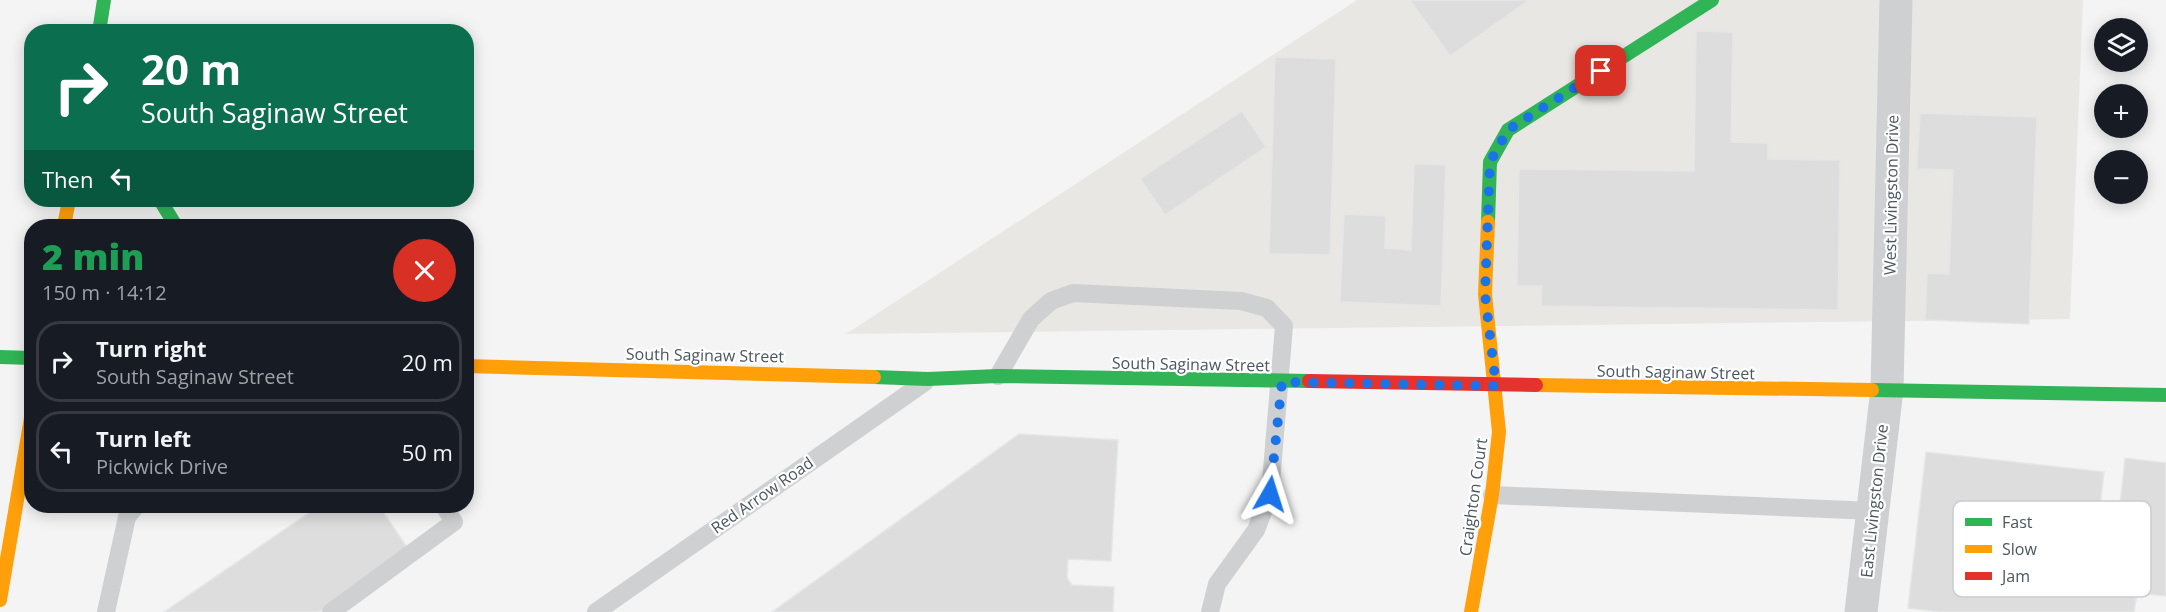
<!DOCTYPE html>
<html lang="en">
<head>
<meta charset="utf-8">
<style>
	body { margin:0; font-family:"Open Sans",sans-serif; background:#242831; color:#f1f3f6; height:100vh; display:flex; flex-direction:column; font-size:22px; white-space:nowrap }
	* { box-sizing:border-box; margin:0 }
	p { font-size:20px; color:#9ea1a6 }
	.icon { flex:none; width:33px; height:33px; fill:none; stroke:currentColor; stroke-width:2; stroke-linecap:round; stroke-linejoin:round }
	.map { position:relative; flex:1; overflow:hidden }
	.details { position:absolute; left:24px; top:219px; width:450px; height:294px; display:flex; flex-direction:column; background:#171b24; border-radius:24px; box-shadow:0 3px 15px #0003 }
	.details>* { flex:none }
	.hud { position:absolute; left:24px; top:24px; width:450px; height:183px; border-radius:24px; box-shadow:0 3px 15px #0003; background:#0b6e4f; color:#fff; overflow:hidden }
	.tools { position:absolute; left:2094px; top:18px; display:grid; gap:12px }
	.tools a { display:grid; place-items:center; width:54px; height:54px; border-radius:50%; background:#171b24; box-shadow:0 3px 15px #0003; font-size:30px }
	.pin { position:absolute; display:grid; place-items:center; width:51px; height:51px; color:#fff; margin:-26px; border-radius:12px; box-shadow:0 3px 9px #0006 }
	.me { position:absolute; width:66px; margin:-33px; rotate:6deg; stroke-linejoin:round; filter:drop-shadow(0 0 4px #0008) }
	.turn { display:flex; align-items:center; gap:21px; height:126px; padding:0 18px; font-size:27px }
	.turn .icon { width:78px; height:78px; stroke-width:2.5 }
	.turn b { display:block; font-size:42px; line-height:51px }
	.then { display:flex; align-items:center; height:57px; padding:0 18px; background:#0003; gap:12px; font-size:22px }
	.round { display:grid; place-items:center; flex:none; width:63px; height:63px; border-radius:32px; background:#242831 }
	.overview { display:flex; align-items:center; justify-content:space-between; height:102px; padding:0 18px }
	h1 { font-size:36px; font-weight:800; line-height:45px; color:#1e9e55 }
	ul { padding:0; list-style:none }
	li { display:flex; align-items:center; gap:18px; height:81px; margin:0 12px 9px; padding:0 6px; border:3px solid #363941; border-radius:24px }
	li div { flex:1 }
	li b { display:block; font-size:22px }
	li em { font-style:normal }
	.map>svg:first-child { display:block }
	.commercial { fill:#e8e7e3 }
	.building { fill:#ddddde; stroke:#e5e6e7; stroke-width:1.5 }
	.lines { fill:none; stroke-linecap:round; stroke-linejoin:round }
	.lane { stroke:#ced0d2; stroke-width:18 }
	.street { stroke:#ced0d2; stroke-width:33 }
	.fast { stroke:#30b455; stroke-width:14 }
	.slow { stroke:#ff9f0a; stroke-width:14 }
	.jam { stroke:#e5322d; stroke-width:14 }
	.route { stroke:#1a73e8; stroke-width:10; stroke-dasharray:0 18 }
	.labels { text-anchor:middle; stroke-width:4.5; stroke-linejoin:round; paint-order:stroke }
	.street-label { font-size:16px; fill:#4a5661; stroke:#fff }
	.key { fill:#fff; stroke:#c9ccd0; stroke-width:1.5 }
	.key-label { font-size:16px; fill:#4a5661 }
</style>
</head>
<body>
<div class="map">
<svg width="2166" height="612" viewBox="0 0 2166 612">
	<rect width="100%" height="100%" fill="#f4f4f4"/>
	<path class="commercial" d="M1357,0H2083L2070,319L846,334Z"/>
	<path class="building" d="M1410,0H1529L1450,56Z
		M1696,31L1733,32L1731,142L1768,143V159L1840,160L1838,310L1541,306L1542,286H1517L1519,169L1694,171Z
		M1275,57L1336,59L1330,255L1269,254Z
		M1242,111L1266,147L1165,215L1140,179Z
		M1920,113L2037,117L2029,324L1925,320L1927,273L1949,274L1953,170L1917,169Z
		M1414,164L1446,165L1441,306L1340,302L1344,214L1386,216L1385,248L1411,250Z
		M1019,434L1118,440L1111,561L1068,559L1067,578L1072,585L1114,587L1113,612H772Z
		M1926,452L2104,472L2097,533L2133,538L2134,525L2118,523L2125,458L2166,463V596L2137,593L2134,612H1939L1908,608Z
		M319,506H379L409,550L319,612H164Z"/>
	<g class="lines">
		<path class="lane" d="M998,376L1031,319L1051,301L1073,293L1241,301L1267,308L1284,326L1270,494L1256,530L1217,584L1210,612
			M1492,495L1874,511
			M106,612L127,517L136,506
			M331,612L454,522L444,506
			M596,612L925,382"/>
		<path class="street" d="M1861,612L1887,389L1896,0"/>
		<path class="fast" d="M99,32L104,0
			M160,200L176,226
			M1488,222L1490,162L1508,130L1712,0
			M0,357L32,358
			M874,377L928,379L998,376L1309,381
			M1872,390L2166,395"/>
		<path class="slow" d="M64,226L69,200
			M466,366L874,377
			M1536,385L1872,390
			M0,600L32,412
			M1471,612L1492,495L1499,432L1485,294L1488,222"/>
		<path class="jam" d="M1309,381L1536,385"/>
	</g>
	<g class="lines">
		<path class="route" d="M1270,494L1282,382L1496,386L1485,294L1490,162L1508,130L1601,71"/>
	</g>
	<g class="labels">
		<g class="street-label">
			<text transform="translate(1891 195) rotate(-89)" y="6">West Livingston Drive</text>
			<text transform="translate(705 355) rotate(1)" y="6">South Saginaw Street</text>
			<text transform="translate(1191 364) rotate(1)" y="6">South Saginaw Street</text>
			<text transform="translate(1676 372) rotate(1)" y="6">South Saginaw Street</text>
			<text transform="translate(762 495) rotate(-35)" y="6">Red Arrow Road</text>
			<text transform="translate(1473 497) rotate(-82)" y="6">Craighton Court</text>
			<text transform="translate(1874 501) rotate(-84)" y="6">East Livingston Drive</text>
		</g>
	</g>
	<rect x="1953" y="501" width="198" height="96" rx="9" class="key"/>
	<rect x="1965" y="518" width="27" height="8" fill="#30b455"/>
	<rect x="1965" y="545" width="27" height="8" fill="#ff9f0a"/>
	<rect x="1965" y="572" width="27" height="8" fill="#e5322d"/>
	<g class="key-label">
		<text x="2002" y="528">Fast</text>
		<text x="2002" y="555">Slow</text>
		<text x="2002" y="582">Jam</text>
	</g>
</svg>
<div class="tools">
<a><svg class="icon" aria-label="layers" viewBox="0 0 24 24"><path d="M12 4l9 5-9 5-9-5zM3 14l9 5 9-5"/></svg></a>
<a>+</a>
<a>−</a>
</div>
<div class="pin" style="left:1601px;top:71px;background:#d93025"><svg class="icon" aria-label="arrive" viewBox="0 0 24 24"><path d="M6 21V4h12l-3 4 3 4H6"/></svg></div>
<svg class="me" style="left:1270px;top:494px" viewBox="-20 -20 40 40"><path d="M0-17L14 15 0 8-14 15z" fill="#1a73e8" stroke="#fff" stroke-width="4"/></svg>
<div class="hud">
<div class="turn"><svg class="icon" aria-label="right" viewBox="0 0 24 24"><path d="M7 20v-9h11M14 6l5 5-5 5"/></svg><div><b>20 m</b>South Saginaw Street</div></div>
<div class="then">Then<svg class="icon" aria-label="left" viewBox="0 0 24 24"><path d="M17 20v-9H6M10 6l-5 5 5 5"/></svg></div>
</div>
<section class="details">
<div class="overview"><div><h1>2 min</h1><p>150 m · 14:12</p></div><a class="round" style="background:#d93025;color:#fff"><svg class="icon" aria-label="close" viewBox="0 0 24 24"><path d="M6 6l12 12M18 6L6 18"/></svg></a></div>
<ul>
<li><svg class="icon" aria-label="right" viewBox="0 0 24 24"><path d="M7 20v-9h11M14 6l5 5-5 5"/></svg><div><b>Turn right</b><p>South Saginaw Street</p></div><em>20 m</em></li>
<li><svg class="icon" aria-label="left" viewBox="0 0 24 24"><path d="M17 20v-9H6M10 6l-5 5 5 5"/></svg><div><b>Turn left</b><p>Pickwick Drive</p></div><em>50 m</em></li>
</ul>
</section>
</div>
</body>
</html>
